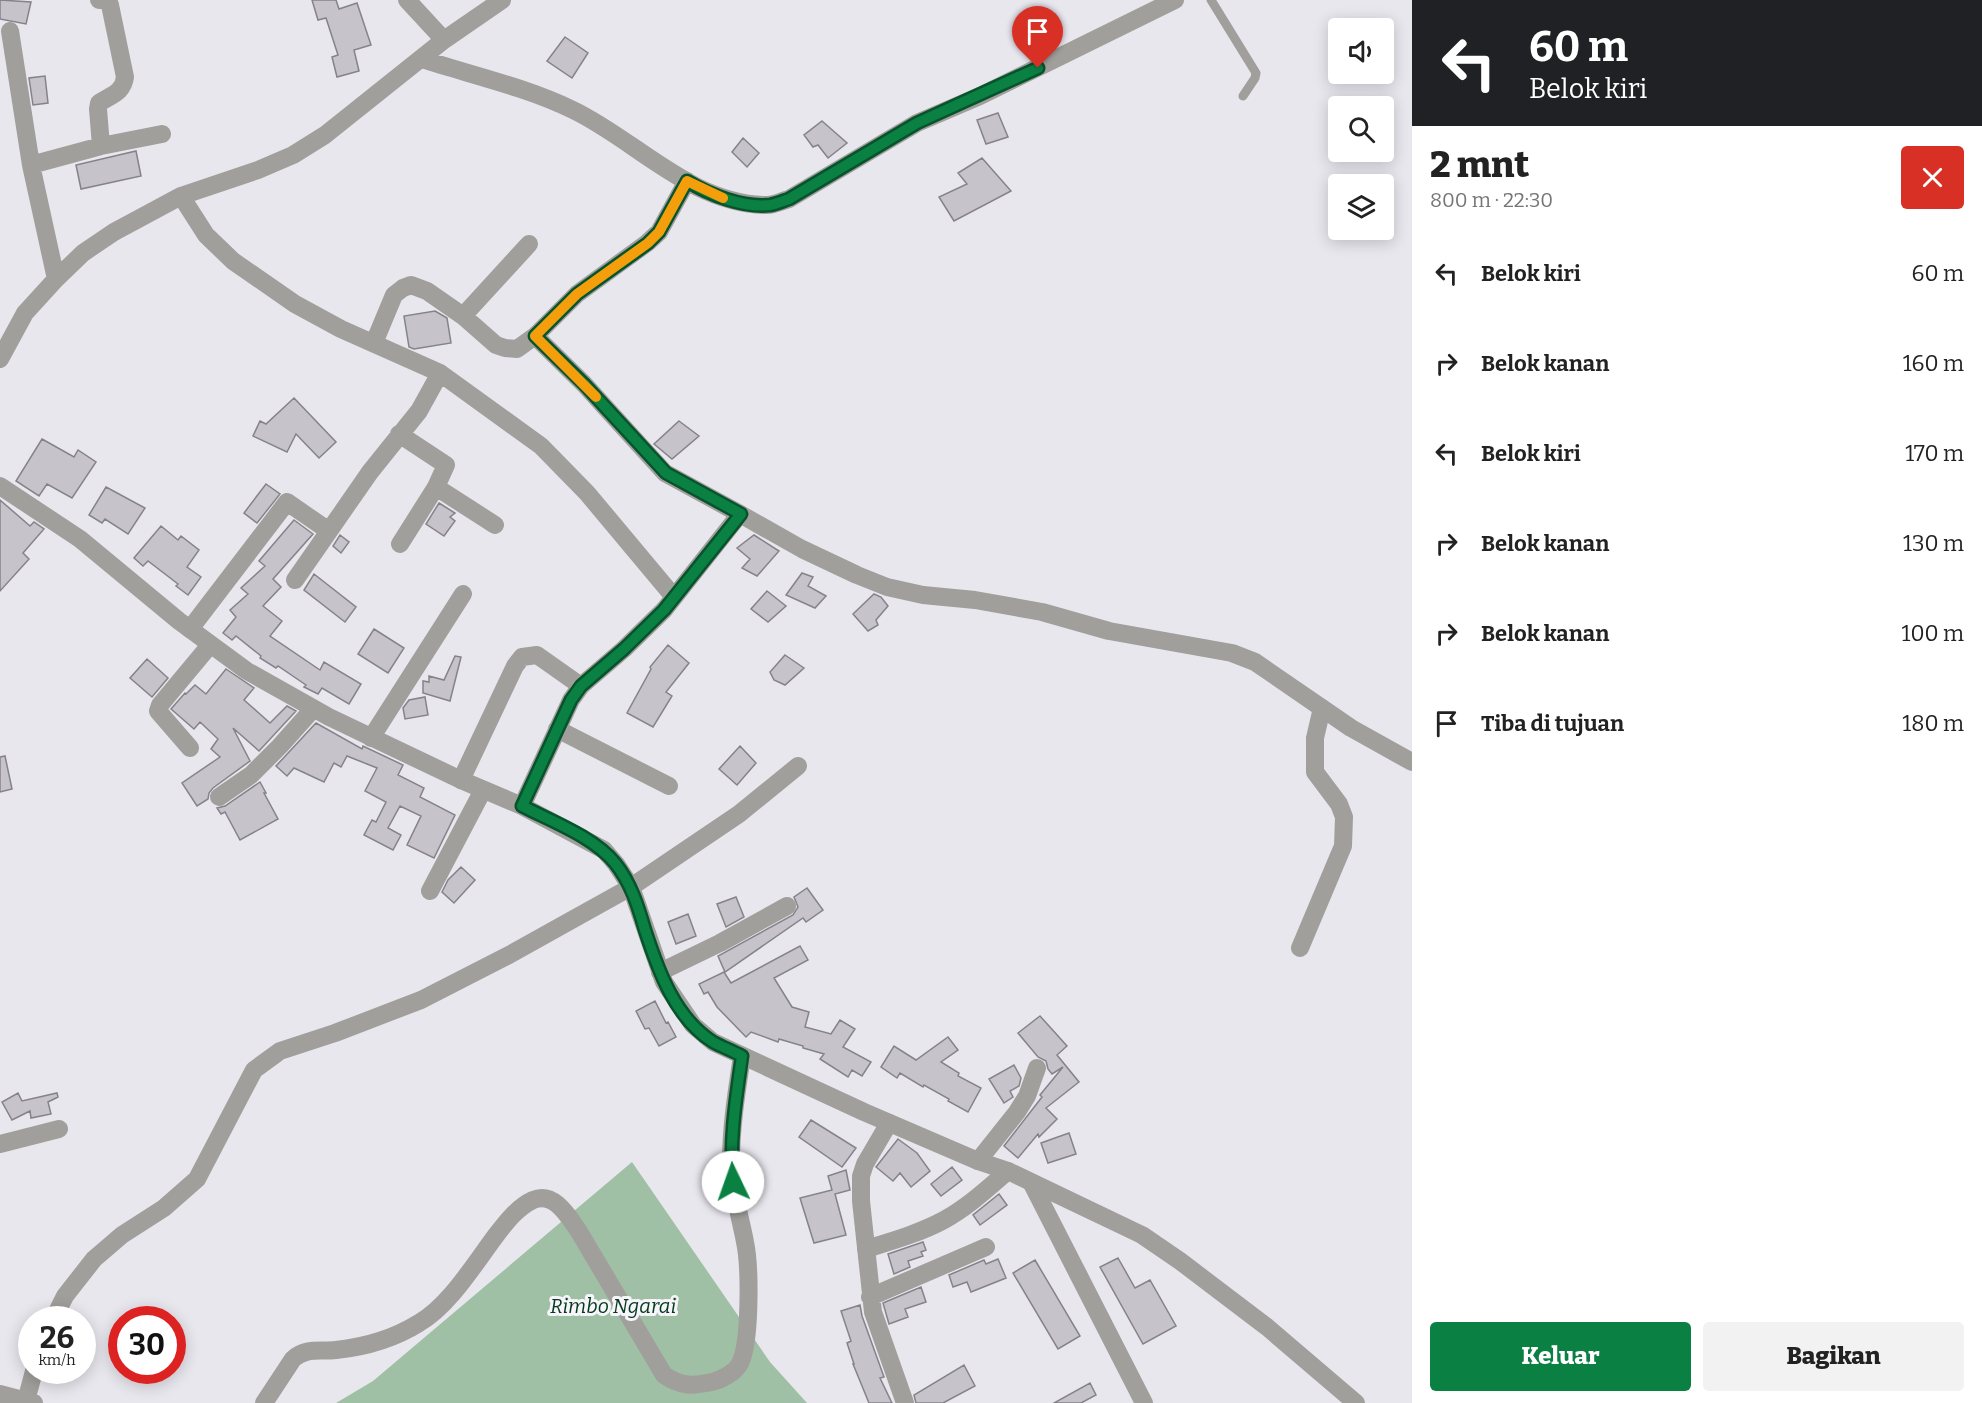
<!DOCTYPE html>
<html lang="id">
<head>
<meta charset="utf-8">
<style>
	body { margin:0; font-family:Bitter,serif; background:#f2f2f2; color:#222; height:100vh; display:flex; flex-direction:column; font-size:22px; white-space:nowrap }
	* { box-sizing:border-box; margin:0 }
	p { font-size:20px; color:#767676 }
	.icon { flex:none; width:33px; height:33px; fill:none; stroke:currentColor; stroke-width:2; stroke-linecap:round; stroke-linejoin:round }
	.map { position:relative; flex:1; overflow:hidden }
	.drawer { display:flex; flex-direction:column; background:#fff; width:570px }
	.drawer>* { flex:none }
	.top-card { background:#202124; color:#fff; overflow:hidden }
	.tools { position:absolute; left:1328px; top:18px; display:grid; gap:12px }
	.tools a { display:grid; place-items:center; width:66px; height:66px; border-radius:6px; background:#fff; box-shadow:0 3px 15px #0003; font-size:30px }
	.speed { position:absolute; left:18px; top:1306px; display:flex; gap:12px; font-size:30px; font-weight:700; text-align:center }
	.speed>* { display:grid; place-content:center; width:78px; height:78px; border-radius:50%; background:#fff; box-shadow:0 3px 15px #0003; line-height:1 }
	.speed small { font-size:15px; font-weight:400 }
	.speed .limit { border:9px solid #d22; background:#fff; color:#111 }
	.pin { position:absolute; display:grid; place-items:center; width:51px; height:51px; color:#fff; margin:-62px -26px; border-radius:50% 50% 50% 0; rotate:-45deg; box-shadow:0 0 6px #0007 }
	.pin .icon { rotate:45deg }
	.me { position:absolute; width:66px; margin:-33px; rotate:357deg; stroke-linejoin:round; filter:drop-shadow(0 0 4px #0008) }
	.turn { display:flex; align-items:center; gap:21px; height:126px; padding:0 18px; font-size:27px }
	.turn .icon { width:78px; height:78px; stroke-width:2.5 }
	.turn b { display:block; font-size:42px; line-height:51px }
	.round { display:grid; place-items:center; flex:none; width:63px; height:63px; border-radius:6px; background:#f2f2f2 }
	.overview { display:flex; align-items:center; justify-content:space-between; height:102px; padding:0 18px }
	h1 { font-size:36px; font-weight:800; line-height:45px }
	.cta { display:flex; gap:12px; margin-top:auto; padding:12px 18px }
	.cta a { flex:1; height:69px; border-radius:6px; background:#0b8043; color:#fff; font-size:24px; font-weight:800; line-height:69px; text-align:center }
	.cta a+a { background:#f2f2f2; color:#222 }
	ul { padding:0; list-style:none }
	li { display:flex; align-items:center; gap:18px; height:90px; padding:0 18px }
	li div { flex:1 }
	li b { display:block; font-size:22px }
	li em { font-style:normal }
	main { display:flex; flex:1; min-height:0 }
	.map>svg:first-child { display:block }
	.forest { fill:#9fc0a5 }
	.building { fill:#c6c3ca; stroke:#858389; stroke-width:1.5 }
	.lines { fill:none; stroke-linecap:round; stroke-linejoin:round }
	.service { stroke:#a19f9c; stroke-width:9 }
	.minor { stroke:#a19f9c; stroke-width:18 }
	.tertiary { stroke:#a19f9c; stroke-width:18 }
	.route-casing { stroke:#07532c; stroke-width:15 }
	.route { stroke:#0b8043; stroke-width:10 }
	.slow { stroke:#f59e0b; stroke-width:10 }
	.labels { text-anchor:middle; stroke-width:6; stroke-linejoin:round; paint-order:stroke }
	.park-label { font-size:20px; font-style:italic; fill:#033b18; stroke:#f7f4fb }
</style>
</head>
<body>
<main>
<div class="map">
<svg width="1412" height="1403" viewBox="0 0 1412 1403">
	<rect width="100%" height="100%" fill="#e9e7ee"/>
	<path class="forest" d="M632,1162L770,1362L807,1403H336L373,1381Z"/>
	<path class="building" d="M0,0L31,2L26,24L0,19Z
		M312,0H336L339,9L357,3L371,45L354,50L359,71L337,77L332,57L338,55L326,18L318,20Z
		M565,37L588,53L572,78L547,61Z
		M45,76L48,103L33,105L29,78Z
		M998,113L1008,137L986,144L977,120Z
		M822,121L847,143L828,158L818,145L813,147L804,135Z
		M743,138L759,153L747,167L732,152Z
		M136,151L141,176L81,189L76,165Z
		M982,158L1011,191L954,221L939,197L967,184L958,173Z
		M435,311L447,318L451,343L414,349L409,347L404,316Z
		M294,398L336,442L319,458L296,434L287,452L253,436L260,421L266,424Z
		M679,421L699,436L672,459L654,444Z
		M42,439L74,457L78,450L96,462L72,498L47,484L39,496L16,481Z
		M266,484L280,494L257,523L244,513Z
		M106,487L145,508L128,534L105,519L102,523L89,515Z
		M0,500L30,526L34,522L44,529L23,553L29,559L0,591Z
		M439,503L455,513L450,517L455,521L444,536L426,524Z
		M294,520L313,534L273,579L281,587L263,606L282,621L270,636L320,670L324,662L361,684L349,704L322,688L318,694L304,687L306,685L278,666L276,668L260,658L261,656L236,636L232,640L223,633L236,617L230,610L248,594L241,588L265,566L259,561Z
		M161,526L178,540L181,536L199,550L187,567L201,577L188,595L176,586L178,584L148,561L143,566L134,558Z
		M340,535L349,542L341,553L333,546Z
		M754,535L779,551L757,576L742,568L750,559L737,548Z
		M802,573L813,577L808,586L826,596L815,608L786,595Z
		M314,574L356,607L345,622L304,590Z
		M767,591L786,606L768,622L751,609Z
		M874,594L881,597L888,606L876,620L878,625L868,631L853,614Z
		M374,629L404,648L388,673L358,654Z
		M668,645L689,663L666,692L672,696L653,727L627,713L651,669L650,667Z
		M785,655L804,668L785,685L774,680L770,672Z
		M455,656L461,657L450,701L423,693V681L429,682V676L444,680Z
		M147,659L168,678L152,697L130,678Z
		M226,669L254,688L244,700L270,723L287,706L296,711L259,751L233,728L250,761L213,788L209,793L208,799L197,806L182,783L220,757L211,749L218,739L200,722L194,729L171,709L185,693L186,694L195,685L206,694Z
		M425,697L428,715L405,719L403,708L409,700Z
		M316,723L362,749L363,746L403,765L398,775L424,788L420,797L455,815L434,858L407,845L421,816L400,806L388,828L401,835L393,850L364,835L372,820L376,822L386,802L365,791L377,768L347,756L341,767L334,763L324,782L294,768L287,776L276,766Z
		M740,746L756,763L737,785L719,769Z
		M5,756L12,789L0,792V757Z
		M260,782L266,793H264L278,819L240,840L225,812L221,814L217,808L225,806Z
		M461,867L475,880L454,903L442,892L448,880Z
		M807,888L823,910L806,922L803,918L725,972L718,956L793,915L798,907L794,897Z
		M736,897L744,917L726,927L717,904Z
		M688,914L696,936L676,944L668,922Z
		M800,946L808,960L774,978L792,1007L809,1012L805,1027L831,1034L840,1020L855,1029L843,1047L871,1062L862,1076L852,1070L848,1077L820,1059L824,1054L803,1048V1046L779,1039L778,1042L751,1032L746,1037L717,1007L708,992L704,994L699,984L724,972L731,983Z
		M655,1001L666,1023L668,1022L676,1037L659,1046L649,1028L645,1029L636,1011Z
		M1040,1016L1067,1046L1057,1055L1079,1082L1046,1108L1057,1119L1039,1137L1038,1134L1018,1158L1004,1146L1042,1097L1040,1095L1063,1067L1052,1074L1048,1069L1046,1061L1038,1057L1018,1033Z
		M948,1037L958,1050L941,1062L959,1073L958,1076L981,1088L968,1112L948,1101L949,1099L924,1085L923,1087L900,1073L897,1078L881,1067L894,1046L916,1060Z
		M1014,1065L1021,1078L1019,1086L1010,1091L1013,1097L1004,1103L989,1079Z
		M18,1093L22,1101L57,1093L58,1097L48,1102L51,1114L31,1118L30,1111L12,1120L2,1102Z
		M811,1120L856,1148L842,1167L799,1137Z
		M1069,1133L1076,1154L1048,1163L1041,1143Z
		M898,1139L917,1153L930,1171L911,1187L900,1173L893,1181L876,1167Z
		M952,1167L962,1180L941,1196L931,1184Z
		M846,1170L850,1190L835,1194L846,1235L814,1243L800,1198L832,1190L828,1176Z
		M999,1194L1007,1205L980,1225L973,1215Z
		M923,1242L926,1250L921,1252L923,1256L908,1261L910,1267L894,1274L888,1254Z
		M1118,1258L1135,1288L1150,1280L1176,1326L1143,1344L1100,1267Z
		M998,1259L1006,1278L971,1292L967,1282L953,1287L949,1275L984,1260L986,1264Z
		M1035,1260L1080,1336L1058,1349L1013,1273Z
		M921,1287L926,1302L905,1309L908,1317L889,1324L883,1303Z
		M860,1305L862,1316L884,1377L880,1378L892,1403H869L853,1364H854L847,1343L851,1341L841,1311Z
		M964,1365L975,1386L943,1403H916L914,1395Z
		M1090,1383L1096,1395L1081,1403H1054Z"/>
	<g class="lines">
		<path class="service" d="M1211,0L1256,73L1255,78L1243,96"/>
		<path class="minor" d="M407,0L444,40
			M10,31L31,165L56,279
			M422,59C471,75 526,87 573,110C636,140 692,205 767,205C774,205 782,201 789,199L917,123L980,96L1175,0
			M101,146L162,134
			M31,165L101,146L98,109L99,103C111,95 123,93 125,77L110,5L107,0H99
			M181,196L206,235L233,261L295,304L341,329L440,373L541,446L587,493L674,597
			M463,316L529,244
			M535,336L584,384L665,473L740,514
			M374,343L394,295L403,288L411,285L427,291L463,316L496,345L505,348L517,349L535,336L577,294L647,243L659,232L687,181
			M0,359L25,313L56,279L83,253L114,232L181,196L258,170L293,155L325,135L444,40L502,0
			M399,434L446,465L436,487L495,525
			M400,544L436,487
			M295,580L370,472L419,411L440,373
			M190,629L287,502L329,531
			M557,729L669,786
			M371,738L463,594
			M190,748L158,711L160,705L210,645
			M461,780L515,666L522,657L537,655L581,686
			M219,797L251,775L280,746L313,709
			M430,891L483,790
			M1300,948L1343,846L1344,817L1339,804L1315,772V738L1322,708
			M660,972L720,943L787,906
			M889,1123L865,1164L861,1176V1201L873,1312L905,1403
			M0,1144L59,1129
			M978,1161L1017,1112L1027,1096L1037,1068
			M1032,1184L1144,1403
			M866,1249C892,1241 920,1233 944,1220C968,1207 988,1188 1008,1171
			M870,1297L986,1247
			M53,1320L65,1296L94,1259L122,1235L164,1208L197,1179L254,1070L280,1051L335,1033L421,1000L509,955L631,887L739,814L798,766
			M0,1394L34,1403
			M26,1401L34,1371
			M264,1403L293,1359C306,1347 320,1352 336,1350C364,1347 395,1338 419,1323C450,1305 475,1263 497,1234C507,1221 518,1207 533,1200C554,1191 568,1216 578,1230L664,1375C682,1387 692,1386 712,1382C721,1380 734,1373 739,1365C751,1346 750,1266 745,1242C740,1215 731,1188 731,1161C731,1125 737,1090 742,1056"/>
		<path class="tertiary" d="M0,486L80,539L179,621L247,671L329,717L461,780L522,806L604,850L616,864L631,887L664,982L693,1025L713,1042L864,1112L978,1161L1008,1171L1142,1235L1180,1261L1267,1327L1356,1403
			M522,806L571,700L581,686L624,649L664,610L740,514L802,549L857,575L887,587L923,595L975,600L1042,612L1109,631L1232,653L1255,662L1351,728L1412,762"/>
	</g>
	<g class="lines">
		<g class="route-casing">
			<path id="route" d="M733,1182C729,1140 736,1098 742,1056C733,1051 722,1047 713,1042C675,1018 658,970 645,930C638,906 631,883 615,863C594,837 551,821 522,806L571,700L581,686L624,649L664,610L741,514L666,473L584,384L535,336L577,294L648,243L659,232L687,181C710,195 743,208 770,205C776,204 783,201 789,199L917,123L1038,68"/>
		</g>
		<use href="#route" class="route"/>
		<path class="slow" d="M596,397L535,336L577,294L648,243L659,232L687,181L723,198"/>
	</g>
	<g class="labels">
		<g class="park-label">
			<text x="613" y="1313">Rimbo Ngarai</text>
		</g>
	</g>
</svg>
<div class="tools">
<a><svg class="icon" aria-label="sound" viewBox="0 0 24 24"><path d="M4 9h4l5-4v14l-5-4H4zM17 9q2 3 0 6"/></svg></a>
<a><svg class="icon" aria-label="search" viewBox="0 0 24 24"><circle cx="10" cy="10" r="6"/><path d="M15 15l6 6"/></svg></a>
<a><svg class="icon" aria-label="layers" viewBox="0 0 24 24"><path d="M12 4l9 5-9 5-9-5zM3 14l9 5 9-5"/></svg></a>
</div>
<div class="speed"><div>26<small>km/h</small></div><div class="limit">30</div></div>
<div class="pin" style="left:1038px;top:68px;background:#d93025"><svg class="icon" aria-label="arrive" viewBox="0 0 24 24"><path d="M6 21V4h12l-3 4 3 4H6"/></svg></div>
<svg class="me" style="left:733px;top:1182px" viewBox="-20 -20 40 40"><circle r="19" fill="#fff"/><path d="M0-13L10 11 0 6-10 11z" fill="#0b8043"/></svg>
</div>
<section class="drawer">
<div class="top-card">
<div class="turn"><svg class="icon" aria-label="left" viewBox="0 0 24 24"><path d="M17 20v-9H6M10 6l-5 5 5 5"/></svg><div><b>60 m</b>Belok kiri</div></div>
</div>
<div class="overview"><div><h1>2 mnt</h1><p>800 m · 22:30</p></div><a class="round" style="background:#d93025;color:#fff"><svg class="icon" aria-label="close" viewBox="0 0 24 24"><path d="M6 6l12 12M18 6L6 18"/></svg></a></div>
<ul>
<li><svg class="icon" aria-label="left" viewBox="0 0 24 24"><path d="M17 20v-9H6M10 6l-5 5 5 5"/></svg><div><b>Belok kiri</b></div><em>60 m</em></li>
<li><svg class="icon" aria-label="right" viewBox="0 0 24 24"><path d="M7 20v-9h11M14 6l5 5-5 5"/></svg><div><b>Belok kanan</b></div><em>160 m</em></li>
<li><svg class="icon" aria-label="left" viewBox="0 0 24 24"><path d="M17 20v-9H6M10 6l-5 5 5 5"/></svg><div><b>Belok kiri</b></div><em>170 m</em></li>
<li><svg class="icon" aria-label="right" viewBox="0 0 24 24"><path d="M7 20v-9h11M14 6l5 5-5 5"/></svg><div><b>Belok kanan</b></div><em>130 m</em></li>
<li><svg class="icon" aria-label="right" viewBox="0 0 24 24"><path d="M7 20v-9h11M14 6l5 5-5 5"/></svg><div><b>Belok kanan</b></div><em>100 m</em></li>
<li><svg class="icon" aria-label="arrive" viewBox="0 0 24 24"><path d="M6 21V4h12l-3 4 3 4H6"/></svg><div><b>Tiba di tujuan</b></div><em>180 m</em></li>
</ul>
<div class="cta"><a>Keluar</a><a>Bagikan</a></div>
</section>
</main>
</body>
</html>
